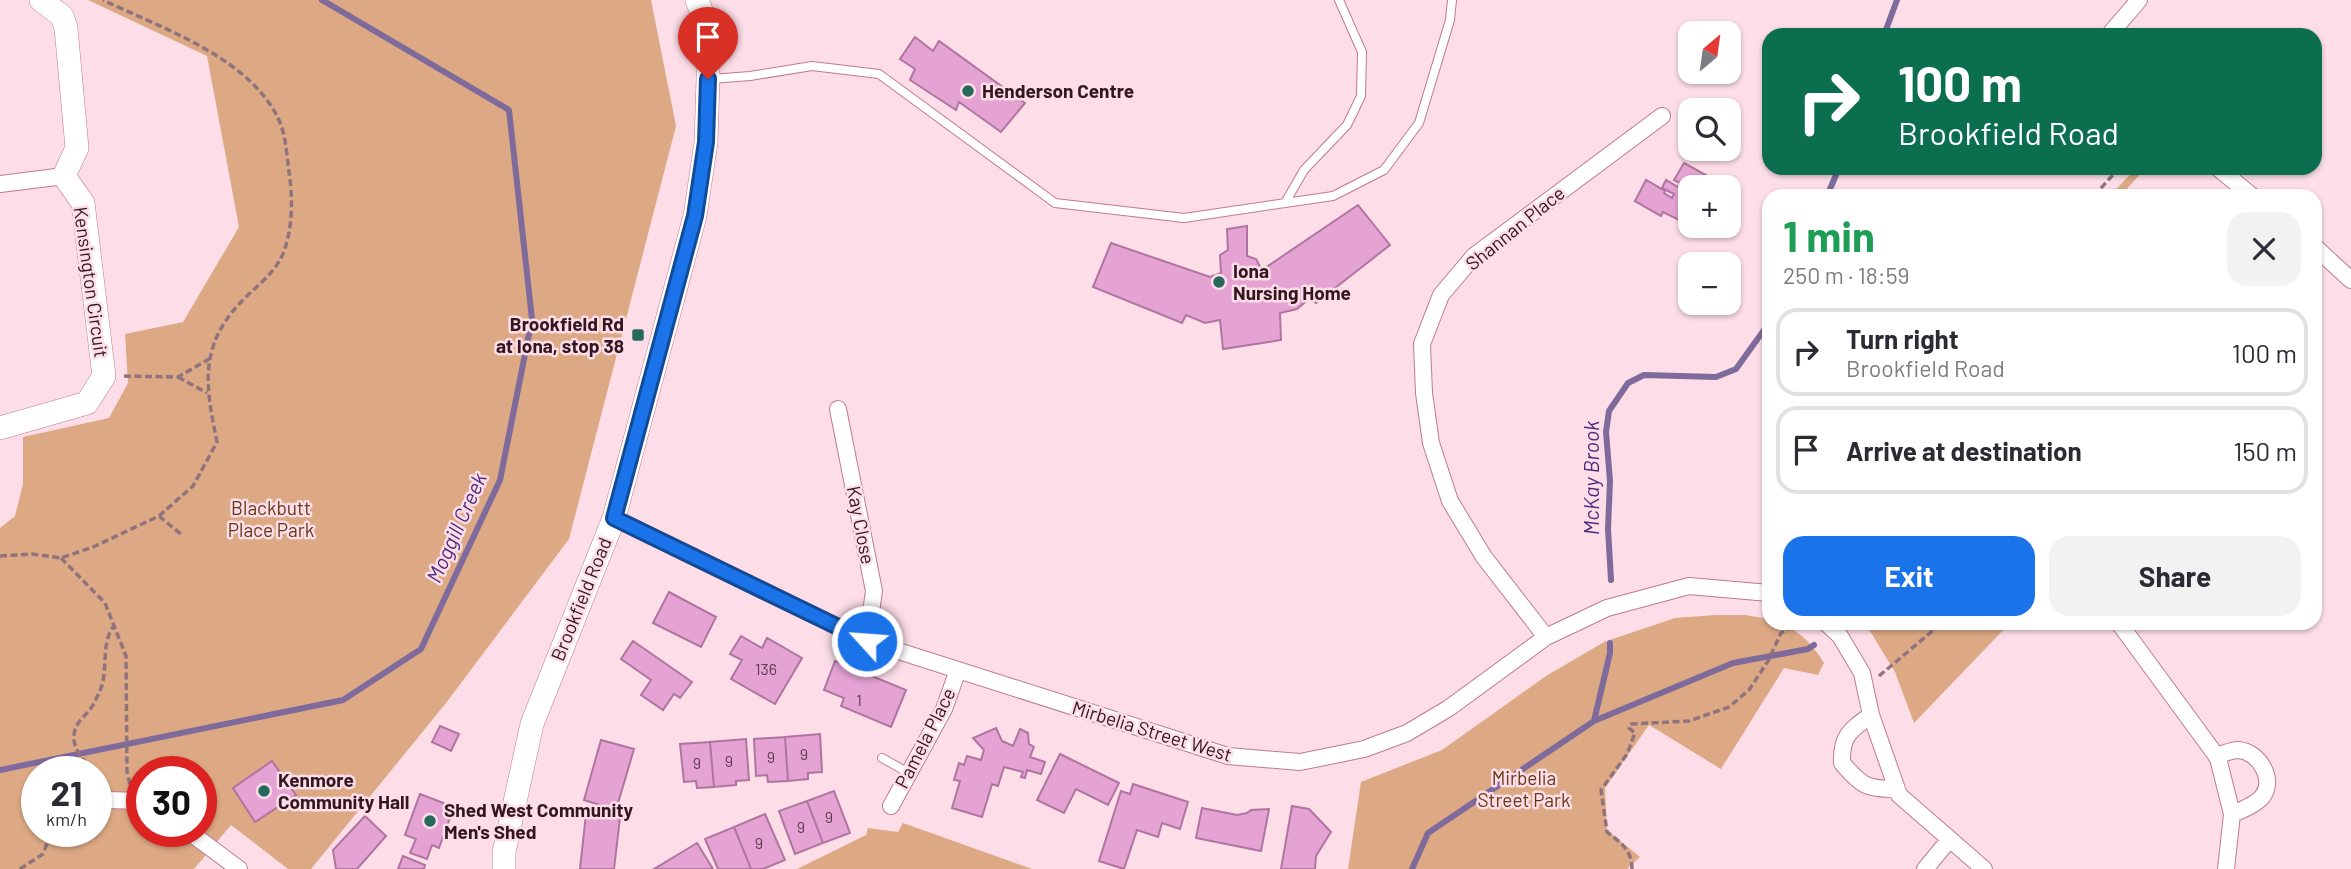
<!DOCTYPE html>
<html lang="en">
<head>
<meta charset="utf-8">
<style>
	body { margin:0; font-family:Barlow,sans-serif; background:#f2f2f3; color:#2b2b33; height:100vh; display:flex; flex-direction:column; font-size:26px; white-space:nowrap }
	* { box-sizing:border-box; margin:0 }
	p { font-size:23px; color:#7c7c81 }
	.icon { flex:none; width:38px; height:38px; fill:none; stroke:currentColor; stroke-width:2; stroke-linecap:round; stroke-linejoin:round }
	.map { position:relative; flex:1; overflow:hidden }
	.details { position:absolute; left:1762px; top:189px; width:560px; height:441px; display:flex; flex-direction:column; background:#fff; border-radius:21px; box-shadow:0 2px 5px #0004 }
	.details>* { flex:none }
	.guide { position:absolute; left:1762px; top:28px; width:560px; height:147px; border-radius:21px; box-shadow:0 2px 5px #0004; background:#0b6e4f; color:#fff; overflow:hidden }
	.needle { width:46px; rotate:29deg }
	.controls { position:absolute; left:1678px; top:21px; display:grid; gap:14px }
	.controls a { display:grid; place-items:center; width:63px; height:63px; border-radius:14px; background:#fff; box-shadow:0 2px 5px #0004; font-size:35px }
	.speed { position:absolute; left:21px; top:756px; display:flex; gap:14px; font-size:35px; font-weight:700; text-align:center }
	.speed>* { display:grid; place-content:center; width:91px; height:91px; border-radius:50%; background:#fff; box-shadow:0 2px 5px #0004; line-height:1 }
	.speed small { font-size:18px; font-weight:400 }
	.speed .limit { border:10px solid #d22; background:#fff; color:#111 }
	.pin { position:absolute; display:grid; place-items:center; width:60px; height:60px; color:#fff; margin:-72px -30px; border-radius:50% 50% 50% 0; rotate:-45deg; box-shadow:0 0 7px #0007 }
	.pin .icon { rotate:45deg }
	.me { position:absolute; width:77px; margin:-38px; rotate:296deg; stroke-linejoin:round; filter:drop-shadow(0 0 5px #0008) }
	.turn { display:flex; align-items:center; gap:24px; height:147px; padding:0 21px; font-size:32px }
	.turn .icon { width:91px; height:91px; stroke-width:2.5 }
	.turn b { display:block; font-size:49px; line-height:60px }
	.round { display:grid; place-items:center; flex:none; width:74px; height:74px; border-radius:21px; background:#f2f2f3 }
	.overview { display:flex; align-items:center; justify-content:space-between; height:119px; padding:0 21px }
	h1 { font-size:42px; font-weight:700; line-height:52px; color:#1e9e55 }
	.cta { display:flex; gap:14px; margin-top:auto; padding:14px 21px }
	.cta a { flex:1; height:80px; border-radius:21px; background:#1a73e8; color:#fff; font-size:28px; font-weight:700; line-height:80px; text-align:center }
	.cta a+a { background:#f2f2f3; color:#2b2b33 }
	ul { padding:0; list-style:none }
	li { display:flex; align-items:center; gap:21px; height:88px; margin:0 14px 10px; padding:0 7px; border:4px solid #e1e1e2; border-radius:21px }
	li div { flex:1 }
	li b { display:block; font-size:26px }
	li em { font-style:normal }
	.map>svg:first-child { display:block }
	.green { fill:#dda984; fill-rule:evenodd }
	.lines { fill:none; stroke-linecap:round; stroke-linejoin:round }
	.stream { stroke:#7f6a9c; stroke-width:6 }
	.building { fill:#e5a3d4; stroke:#af75a0; stroke-width:2 }
	.lane-casing { stroke:#c07993; stroke-width:10 }
	.street-casing { stroke:#c07993; stroke-width:18 }
	.secondary-casing { stroke:#c07993; stroke-width:24 }
	.path { stroke:#90737d; stroke-width:3.5; stroke-dasharray:7 3.5; stroke-linecap:butt }
	.lane { stroke:#fff; stroke-width:8 }
	.street { stroke:#fff; stroke-width:16 }
	.secondary { stroke:#fff; stroke-width:23 }
	.route-casing { stroke:#114b97; stroke-width:18 }
	.route { stroke:#1a73e8; stroke-width:12 }
	.poi-dot { fill:#26695b; stroke:#fddde7; stroke-width:2.5 }
	.labels { text-anchor:middle; stroke-width:5; stroke-linejoin:round; paint-order:stroke }
	.number-label { font-size:16px; fill:#5f3a4e }
	.poi-label { font-size:19px; font-weight:bold; fill:#321721; stroke:#fddde7; text-anchor:start }
	.street-label { font-size:19px; fill:#321721; stroke:#fddde7 }
	.park-label { font-size:19px; fill:#643915; stroke:#fddde7 }
	.water-label { font-size:21px; font-style:italic; fill:#4b2d7e; stroke:#fddde7 }
</style>
</head>
<body>
<div class="map">
<svg width="2351" height="869" viewBox="0 0 2351 869">
	<rect width="100%" height="100%" fill="#fddde7"/>
	<path class="green" d="M88,0H651L676,126L569,539L446,703L311,869H288L231,825L194,869H0V528L15,516L23,484V437L109,418L128,383L125,334L183,322L239,227L207,56ZM37,772H96V831H37ZM142,772H201V831H142Z
		M2136,168H2146L2120,196H2110Z
		M1716,615H1745L1769,619V623C1794,623 1812,643 1824,663L1818,675L1784,668L1721,769L1649,725L1605,788L1607,830L1640,857L1627,869H1348L1361,782L1442,750L1546,676L1604,642L1675,618Z
		M1865,623H2010L1914,723L1895,672Z
		M903,823L1032,869H797L866,835L868,828L898,832Z"/>
	<g class="lines">
		<path class="stream" d="M1884,35L1897,0
			M1827,196L1839,168
			M1611,580L1608,529L1610,481L1606,432L1609,411L1628,383L1644,375L1716,377L1736,369L1769,323
			M1594,721L1610,653V643
			M0,770L343,700L421,649L500,480L532,319L509,110L322,0
			M1412,869L1428,833L1594,721L1733,663L1808,649L1814,645"/>
	</g>
	<path class="building" d="M915,37L933,51L939,41L1025,103L1001,132L959,102L956,110L910,80L915,69L900,59Z
		M1684,163L1706,175L1698,187H1690V218L1683,213L1679,220L1663,212L1661,216L1635,201L1646,180L1665,191L1664,193L1672,198L1674,194L1662,188L1666,180L1678,187L1680,183L1674,180Z
		M1358,205L1390,245L1316,303L1310,298L1297,309L1280,313L1281,340L1223,349L1220,320L1205,323L1186,315L1182,323L1093,287L1111,243L1210,277L1221,273L1220,255L1228,250L1227,229L1247,226V256L1256,259L1262,270Z
		M669,592L716,617L701,647L653,623Z
		M741,636L762,648L767,638L802,658L775,704L731,679L742,660L730,654Z
		M633,641L692,682L680,698L674,694L663,710L641,695L651,680L621,659Z
		M835,661L906,690L891,727L841,706L844,698L824,690Z
		M440,726L459,734L451,751L432,742Z
		M996,728L1002,741L1013,746L1020,729L1028,733L1029,744L1034,747L1030,757L1045,762L1041,774L1027,770L1025,778L1021,777L1023,772L1004,767L998,786L992,784L982,817L952,808L960,781L954,780L959,763L964,765L967,756L981,760L984,750L973,738Z
		M820,734L822,772L808,773V779L788,781L785,737Z
		M785,737L788,781L768,782L767,775L756,776L754,739Z
		M746,739L749,780L736,781V785L714,787L710,742Z
		M601,740L634,749L616,810L584,800Z
		M710,742L714,787L697,788L696,781L684,782L680,744Z
		M1060,754L1119,783L1108,805L1076,789L1064,813L1037,800Z
		M272,761L296,795L255,822L233,788Z
		M1133,784L1188,802L1180,829L1162,823L1158,837L1137,830L1124,869L1099,861L1121,791L1130,794Z
		M834,791L850,833L823,843L807,801Z
		M420,794L454,807L439,848L432,845L427,859L410,853L416,839L405,835Z
		M807,801L823,843L795,854L779,811Z
		M1292,806L1309,809L1331,832L1316,856L1315,869H1281Z
		M1202,808L1237,815L1247,813L1251,810L1269,809L1261,851L1196,838Z
		M586,814L620,818L614,869H580Z
		M765,814L785,860L763,869H751L734,827Z
		M365,816L386,836L357,869H336L333,850Z
		M734,827L751,869H718L705,839Z
		M697,843L713,869H654Z
		M403,856L425,865L424,869H398Z"/>
	<g class="lines">
		<g class="lane-casing">
			<path id="lane" d="M711,79L750,76L812,66L879,74L1055,203L1184,218L1333,196L1384,170L1419,123L1450,20L1452,0
				M1285,203L1304,170L1347,125L1361,96L1362,52L1339,0
				M882,758L909,773"/>
		</g>
		<g class="street-casing">
			<path id="street" d="M2109,35L2139,0
				M2218,168L2252,196
				M0,184L64,176
				M2315,247L2351,280
				M838,409L874,591L867,641
				M614,518L867,641L1228,756L1300,762L1364,749L1407,733L1449,708L1546,637L1607,608L1689,586L1769,593
				M1826,623L1840,636L1862,673L1871,715L1899,795L1984,869
				M2119,623L2218,758L2232,814L2226,869
				M1546,637L1484,557L1450,501L1431,443L1424,393L1422,344L1441,295L1474,256L1662,116
				M1871,715C1850,730 1841,736 1842,763C1862,786 1866,789 1896,789
				M2216,756C2223,754 2232,750 2238,750C2259,751 2276,780 2262,797C2255,805 2242,810 2232,814
				M107,800L142,801
				M891,806L944,709L958,670
				M188,831L239,869
				M1925,869L1949,840"/>
		</g>
		<g class="secondary-casing">
			<path id="secondary" d="M0,428L87,403L104,376L83,203L64,176L77,148L66,28L62,16L41,0
				M504,869V852L532,724L614,518L695,216L706,142L708,79V59L702,13L697,0"/>
		</g>
		<path class="path" d="M2094,196L2119,168
			M124,376L178,377L209,359
			M178,377L207,393
			M159,516L183,536
			M0,556L32,554L61,558L93,547L159,516L193,486L217,442C206,388 198,348 240,303C254,288 273,275 282,256C293,231 293,198 289,172C287,157 286,139 281,125C255,59 163,29 103,0
			M61,558L105,603L126,656L127,771L130,785
			M1879,676L1942,623
			M93,772C85,761 72,749 74,735C75,722 85,717 91,708C95,702 98,695 101,688C108,669 101,641 114,626
			M96,776L101,785
			M20,869L43,854L52,831
			M1632,869C1632,850 1621,843 1607,832L1601,790L1627,754L1635,733L1629,728L1631,724L1689,721L1729,707L1749,690L1768,661L1781,633L1796,624"/>
		<use href="#lane" class="lane"/>
		<use href="#street" class="street"/>
		<use href="#secondary" class="secondary"/>
	</g>
	<g class="lines">
		<g class="route-casing">
			<path id="route" d="M708,79L706,142L695,216L614,518L867,641"/>
		</g>
		<use href="#route" class="route"/>
	</g>
	<g class="poi-dot">
		<circle cx="968" cy="91" r="7"/>
		<circle cx="1219" cy="282" r="7"/>
		<rect x="631" y="328" width="14" height="14" rx="3.5"/>
		<circle cx="264" cy="791" r="7"/>
		<circle cx="430" cy="821" r="7"/>
	</g>
	<g class="labels">
		<g class="number-label">
			<text x="766" y="675">136</text>
			<text x="859" y="706">1</text>
			<text x="804" y="760">9</text>
			<text x="771" y="763">9</text>
			<text x="729" y="767">9</text>
			<text x="697" y="769">9</text>
			<text x="829" y="823">9</text>
			<text x="801" y="833">9</text>
			<text x="759" y="849">9</text>
		</g>
		<g class="poi-label">
			<text x="982" y="98">Henderson Centre</text>
			<text x="1233" y="278">Iona<tspan x="1233" dy="22">Nursing Home</tspan></text>
			<text x="624" y="331" text-anchor="end">Brookfield Rd<tspan x="624" dy="22">at Iona, stop 38</tspan></text>
			<text x="278" y="787">Kenmore<tspan x="278" dy="22">Community Hall</tspan></text>
			<text x="444" y="817">Shed West Community<tspan x="444" dy="22">Men's Shed</tspan></text>
		</g>
		<g class="street-label">
			<text transform="translate(1515 228) rotate(-39)" y="7">Shannan Place</text>
			<text transform="translate(91 282) rotate(82)" y="7">Kensington Circuit</text>
			<text transform="translate(861 525) rotate(79)" y="7">Kay Close</text>
			<text transform="translate(581 599) rotate(-68)" y="7">Brookfield Road</text>
			<text transform="translate(1152 731) rotate(17)" y="7">Mirbelia Street West</text>
			<text transform="translate(925 738) rotate(-63)" y="7">Pamela Place</text>
		</g>
		<g class="park-label">
			<text x="271" y="515">Blackbutt<tspan x="271" dy="22">Place Park</tspan></text>
			<text x="1524" y="785">Mirbelia<tspan x="1524" dy="22">Street Park</tspan></text>
		</g>
		<g class="water-label">
			<text transform="translate(1592 478) rotate(-90)" y="7">McKay Brook</text>
			<text transform="translate(457 528) rotate(-66)" y="7">Moggill Creek</text>
		</g>
	</g>
</svg>
<div class="controls">
<a><svg class="needle" viewBox="-14 -14 28 28"><path d="M0-13l5 13h-10z" fill="#e53935"/><path d="M0 13l5-13h-10z" fill="#7c7c81"/></svg></a>
<a><svg class="icon" aria-label="search" viewBox="0 0 24 24"><circle cx="10" cy="10" r="6"/><path d="M15 15l6 6"/></svg></a>
<a>+</a>
<a>−</a>
</div>
<div class="speed"><div>21<small>km/h</small></div><div class="limit">30</div></div>
<div class="pin" style="left:708px;top:79px;background:#d93025"><svg class="icon" aria-label="arrive" viewBox="0 0 24 24"><path d="M6 21V4h12l-3 4 3 4H6"/></svg></div>
<svg class="me" style="left:867px;top:641px" viewBox="-20 -20 40 40"><circle r="17" fill="#1a73e8" stroke="#fff" stroke-width="3"/><path d="M0-11L8 9 0 5-8 9z" fill="#fff"/></svg>
<div class="guide">
<div class="turn"><svg class="icon" aria-label="right" viewBox="0 0 24 24"><path d="M7 20v-9h11M14 6l5 5-5 5"/></svg><div><b>100 m</b>Brookfield Road</div></div>
</div>
<section class="details">
<div class="overview"><div><h1>1 min</h1><p>250 m · 18:59</p></div><a class="round"><svg class="icon" aria-label="close" viewBox="0 0 24 24"><path d="M6 6l12 12M18 6L6 18"/></svg></a></div>
<ul>
<li><svg class="icon" aria-label="right" viewBox="0 0 24 24"><path d="M7 20v-9h11M14 6l5 5-5 5"/></svg><div><b>Turn right</b><p>Brookfield Road</p></div><em>100 m</em></li>
<li><svg class="icon" aria-label="arrive" viewBox="0 0 24 24"><path d="M6 21V4h12l-3 4 3 4H6"/></svg><div><b>Arrive at destination</b></div><em>150 m</em></li>
</ul>
<div class="cta"><a>Exit</a><a>Share</a></div>
</section>
</div>
</body>
</html>
